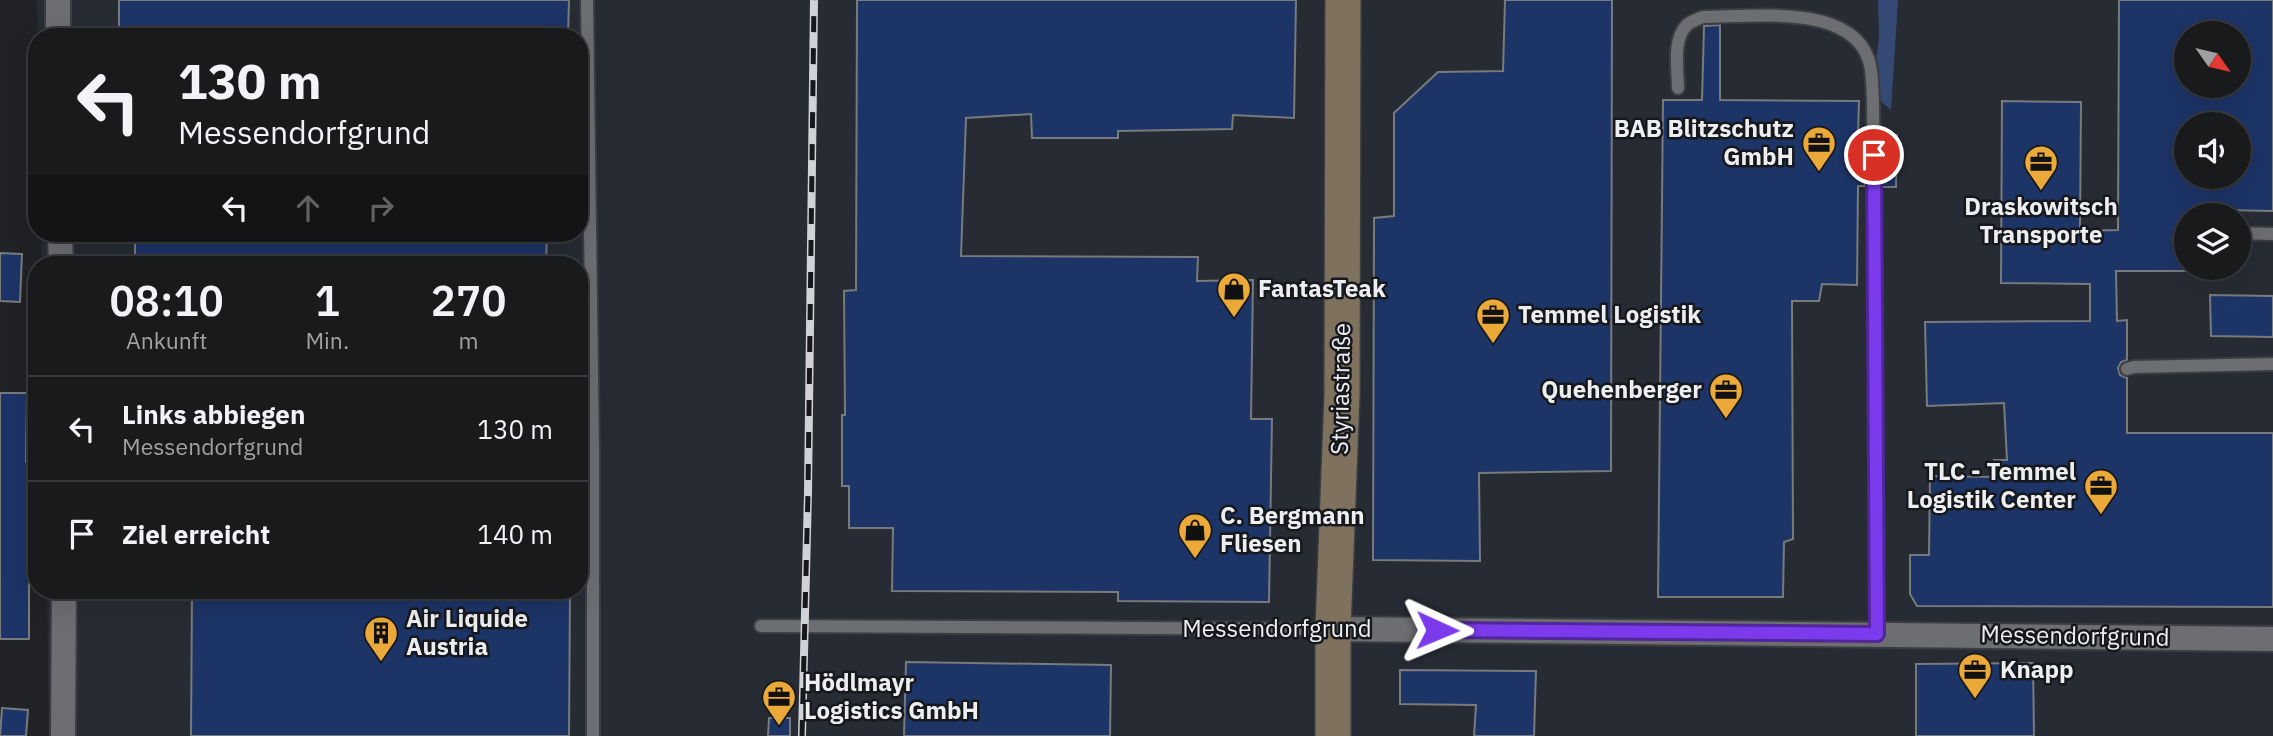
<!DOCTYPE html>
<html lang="de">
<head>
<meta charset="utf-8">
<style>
	body { margin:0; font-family:"IBM Plex Sans",sans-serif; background:#252729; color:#f1f3f6; height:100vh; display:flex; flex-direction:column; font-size:26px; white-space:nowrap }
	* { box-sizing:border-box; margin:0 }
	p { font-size:23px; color:#9fa1a3 }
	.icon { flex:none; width:38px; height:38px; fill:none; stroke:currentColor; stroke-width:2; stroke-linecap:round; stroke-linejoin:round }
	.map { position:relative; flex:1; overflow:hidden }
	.details { position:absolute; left:28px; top:256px; width:560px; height:343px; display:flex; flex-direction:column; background:#181a1c; border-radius:28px; box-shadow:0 7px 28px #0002,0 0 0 2px #36383b }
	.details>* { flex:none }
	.hud { position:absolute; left:28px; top:28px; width:560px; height:214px; border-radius:28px; box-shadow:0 7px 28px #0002,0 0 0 2px #36383b; background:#181a1c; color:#f1f3f6; overflow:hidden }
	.needle { width:46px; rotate:124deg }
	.tools { position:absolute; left:2174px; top:21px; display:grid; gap:14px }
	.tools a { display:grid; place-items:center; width:77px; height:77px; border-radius:50%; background:#181a1c; box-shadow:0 7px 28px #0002,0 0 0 2px #36383b; font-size:35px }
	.pin { position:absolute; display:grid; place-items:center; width:60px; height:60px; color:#fff; margin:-30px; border:4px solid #fff; border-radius:50%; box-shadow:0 2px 7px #0007 }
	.me { position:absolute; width:77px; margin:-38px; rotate:91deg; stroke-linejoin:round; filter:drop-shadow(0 0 5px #0008) }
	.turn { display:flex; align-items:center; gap:24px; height:147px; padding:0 35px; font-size:32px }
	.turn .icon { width:91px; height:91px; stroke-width:2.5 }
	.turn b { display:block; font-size:49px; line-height:60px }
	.lanes { display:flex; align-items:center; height:66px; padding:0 35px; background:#0003; justify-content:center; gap:35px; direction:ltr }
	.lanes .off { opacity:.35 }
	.eta { display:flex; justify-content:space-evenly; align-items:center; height:119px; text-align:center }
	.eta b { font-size:42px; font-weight:600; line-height:49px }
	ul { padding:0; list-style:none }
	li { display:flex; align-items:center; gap:21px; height:105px; padding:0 35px; border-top:2px solid #36383b }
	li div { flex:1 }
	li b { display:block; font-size:26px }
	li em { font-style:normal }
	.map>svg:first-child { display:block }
	.built { fill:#272b34; fill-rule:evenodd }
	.green { fill:#344973 }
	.building { fill:#1d3467; stroke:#787a7e; stroke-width:2; fill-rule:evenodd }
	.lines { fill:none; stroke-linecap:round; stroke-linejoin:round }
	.lane-casing { stroke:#3c3d40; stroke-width:16 }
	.street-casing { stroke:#3c3d40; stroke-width:28 }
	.secondary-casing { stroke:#3c3d40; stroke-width:38 }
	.lane { stroke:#6c6e72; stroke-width:12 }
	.street { stroke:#6c6e72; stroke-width:24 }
	.secondary { stroke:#7e725f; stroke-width:35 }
	.rail-casing { stroke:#d0d2d5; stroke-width:8 }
	.rail { stroke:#17181c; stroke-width:5; stroke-dasharray:16; stroke-linecap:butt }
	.route-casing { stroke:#51269a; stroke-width:18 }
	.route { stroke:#7c3aed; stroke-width:12 }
	.labels { text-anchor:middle; stroke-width:5; stroke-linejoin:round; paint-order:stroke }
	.poi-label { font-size:24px; font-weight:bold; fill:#edeef1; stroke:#17181c; text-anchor:start }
	.street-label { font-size:24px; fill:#edeef1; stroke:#17181c }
</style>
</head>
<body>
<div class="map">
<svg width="2273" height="736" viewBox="0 0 2273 736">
	<rect width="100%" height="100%" fill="#202225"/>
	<path class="built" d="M37,0H2273V736H49L47,590H579V264H41V233H579V37H38ZM2186,33H2238V86H2186ZM2186,124H2238V177H2186ZM2186,215H2238V268H2186Z"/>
	<path class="green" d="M1878,0H1898L1891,110L1872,94L1879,37Z"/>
	<path class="building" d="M119,0H569L568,37H119Z
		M857,0H1296L1294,118L1233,115L1232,129L1118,131V138H1032L1031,114L966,118L961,256L1198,257L1197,281L1253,280L1251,419H1272L1269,602L1118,601V592L892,591L893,528H849V486H842V415H845L844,291L856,290Z
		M1505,0H1612L1611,471L1479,473L1480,561L1373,560L1374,218L1394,216V113L1438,72L1503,71Z
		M2119,0H2273V211L2221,210V215H2186V271H2116L2117,321L2127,320V360L2121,362L2118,368L2120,375L2127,378V433H2273V607L1917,606L1910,594V555H1929L1930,476L1994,477V460H2007L2004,403L1927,406L1925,322L2090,321V284L2001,283L2002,101L2081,102L2080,231L2118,230ZM2186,33H2238V86H2186ZM2186,124H2238V177H2186Z
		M1720,25V100L1859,101L1858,134H1865V186H1858L1857,285L1822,284L1819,301H1792L1793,539L1784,542L1783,597H1658L1663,100H1702L1704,26Z
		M1882,135H1897L1896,187H1882Z
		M135,233H547L546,264H135Z
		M0,253L22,254L20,302L0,301Z
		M2210,295L2273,296V337L2211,336Z
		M0,393H27L26,462H37V480H29V639H0Z
		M192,590H570L569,736H191Z
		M906,662L1111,665L1110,736H904Z
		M2033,663L2034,736H1916V664Z
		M1400,670L1536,671L1534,736H1474L1476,705L1400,704Z
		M2,708L28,710L26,736H0Z
		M769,718H790V736H768Z"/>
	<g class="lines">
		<g class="lane-casing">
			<path id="lane" d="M587,0L593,451V736
				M1678,88C1678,69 1672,39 1687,25C1691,21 1698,19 1703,17C1749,17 1848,3 1868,58C1873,70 1872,88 1873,101L1877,634
				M2238,233L2273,234
				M2127,369L2134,367L2273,364
				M761,626L1330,629"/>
		</g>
		<g class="street-casing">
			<path id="street" d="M58,0V37
				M60,233L61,264
				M1333,629L2273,639
				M63,736L64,590"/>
		</g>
		<g class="secondary-casing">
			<path id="secondary" d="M1333,736V629L1342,395L1343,0"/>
		</g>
		<use href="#lane" class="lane"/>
		<use href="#street" class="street"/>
		<use href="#secondary" class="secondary"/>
		<g class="rail-casing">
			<path id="rail" d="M802,736L808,492L814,0"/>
		</g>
		<use href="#rail" class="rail"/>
	</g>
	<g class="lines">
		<g class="route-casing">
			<path id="route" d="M1437,630L1877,634L1874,155"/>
		</g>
		<use href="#route" class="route"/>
	</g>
	<defs>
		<g id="office-pin" transform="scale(1.75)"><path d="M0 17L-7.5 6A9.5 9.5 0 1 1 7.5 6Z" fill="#eba93a" stroke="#17181c"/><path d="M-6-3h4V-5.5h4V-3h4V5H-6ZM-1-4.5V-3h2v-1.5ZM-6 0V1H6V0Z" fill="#111"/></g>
		<g id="shop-pin" transform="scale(1.75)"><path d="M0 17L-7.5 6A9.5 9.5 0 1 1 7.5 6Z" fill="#eba93a" stroke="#17181c"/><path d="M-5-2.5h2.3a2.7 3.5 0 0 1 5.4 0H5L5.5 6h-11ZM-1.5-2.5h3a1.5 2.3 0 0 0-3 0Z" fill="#111"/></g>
		<g id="building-pin" transform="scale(1.75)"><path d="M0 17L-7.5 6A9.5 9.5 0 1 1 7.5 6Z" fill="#eba93a" stroke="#17181c"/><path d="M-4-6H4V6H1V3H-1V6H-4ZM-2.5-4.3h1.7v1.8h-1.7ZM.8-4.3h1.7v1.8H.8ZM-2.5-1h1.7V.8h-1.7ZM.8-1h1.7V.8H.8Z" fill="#111"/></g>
	</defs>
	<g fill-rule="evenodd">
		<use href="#office-pin" x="1819" y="143"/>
		<use href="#office-pin" x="2041" y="162"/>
		<use href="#shop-pin" x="1234" y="289"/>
		<use href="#office-pin" x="1493" y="315"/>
		<use href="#office-pin" x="1726" y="390"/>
		<use href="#office-pin" x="2101" y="486"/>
		<use href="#shop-pin" x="1195" y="530"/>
		<use href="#building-pin" x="381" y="633"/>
		<use href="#office-pin" x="1975" y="670"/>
		<use href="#office-pin" x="779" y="697"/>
	</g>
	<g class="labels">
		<g class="poi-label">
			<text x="1794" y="137" text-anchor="end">BAB Blitzschutz<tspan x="1794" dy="28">GmbH</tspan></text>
			<text x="2041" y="215" text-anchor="middle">Draskowitsch<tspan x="2041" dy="28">Transporte</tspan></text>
			<text x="1258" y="297">FantasTeak</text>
			<text x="1518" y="323">Temmel Logistik</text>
			<text x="1702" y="398" text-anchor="end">Quehenberger</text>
			<text x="2076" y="480" text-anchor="end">TLC - Temmel<tspan x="2076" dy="28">Logistik Center</tspan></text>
			<text x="1220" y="524">C. Bergmann<tspan x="1220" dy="28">Fliesen</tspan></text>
			<text x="406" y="627">Air Liquide<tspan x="406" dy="28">Austria</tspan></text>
			<text x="2000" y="678">Knapp</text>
			<text x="804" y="691">Hödlmayr<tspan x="804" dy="28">Logistics GmbH</tspan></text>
		</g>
		<g class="street-label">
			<text transform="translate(1341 389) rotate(-89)" y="8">Styriastraße</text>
			<text x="1277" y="637">Messendorfgrund</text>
			<text transform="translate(2075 636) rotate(1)" y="8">Messendorfgrund</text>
		</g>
	</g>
</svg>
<div class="tools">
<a><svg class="needle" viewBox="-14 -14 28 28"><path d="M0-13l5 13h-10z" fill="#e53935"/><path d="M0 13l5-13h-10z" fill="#9fa1a3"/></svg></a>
<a><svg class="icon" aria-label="sound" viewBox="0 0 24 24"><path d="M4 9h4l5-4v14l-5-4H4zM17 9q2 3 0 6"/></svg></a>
<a><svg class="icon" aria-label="layers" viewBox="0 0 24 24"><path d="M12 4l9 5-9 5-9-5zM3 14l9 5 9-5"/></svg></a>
</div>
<div class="pin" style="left:1874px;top:155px;background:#d93025"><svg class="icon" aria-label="arrive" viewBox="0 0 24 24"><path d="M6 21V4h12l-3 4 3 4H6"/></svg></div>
<svg class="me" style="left:1437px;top:630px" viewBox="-20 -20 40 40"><path d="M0-17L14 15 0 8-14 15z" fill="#7c3aed" stroke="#fff" stroke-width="4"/></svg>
<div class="hud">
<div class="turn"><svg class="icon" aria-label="left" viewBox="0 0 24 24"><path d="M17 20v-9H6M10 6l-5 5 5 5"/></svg><div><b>130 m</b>Messendorfgrund</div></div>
<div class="lanes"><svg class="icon" aria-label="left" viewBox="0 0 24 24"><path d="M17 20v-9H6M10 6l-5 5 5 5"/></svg><svg class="icon off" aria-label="ahead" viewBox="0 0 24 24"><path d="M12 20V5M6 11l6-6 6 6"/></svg><svg class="icon off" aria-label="right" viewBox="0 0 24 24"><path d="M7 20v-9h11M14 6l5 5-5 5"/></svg></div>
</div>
<section class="details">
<div class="eta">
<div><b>08:10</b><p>Ankunft</p></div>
<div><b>1</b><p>Min.</p></div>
<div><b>270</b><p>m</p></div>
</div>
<ul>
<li><svg class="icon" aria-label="left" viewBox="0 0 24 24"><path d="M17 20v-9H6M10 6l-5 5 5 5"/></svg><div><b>Links abbiegen</b><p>Messendorfgrund</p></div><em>130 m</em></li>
<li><svg class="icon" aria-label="arrive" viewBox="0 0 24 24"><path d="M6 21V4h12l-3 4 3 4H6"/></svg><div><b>Ziel erreicht</b></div><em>140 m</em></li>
</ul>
</section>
</div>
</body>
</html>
